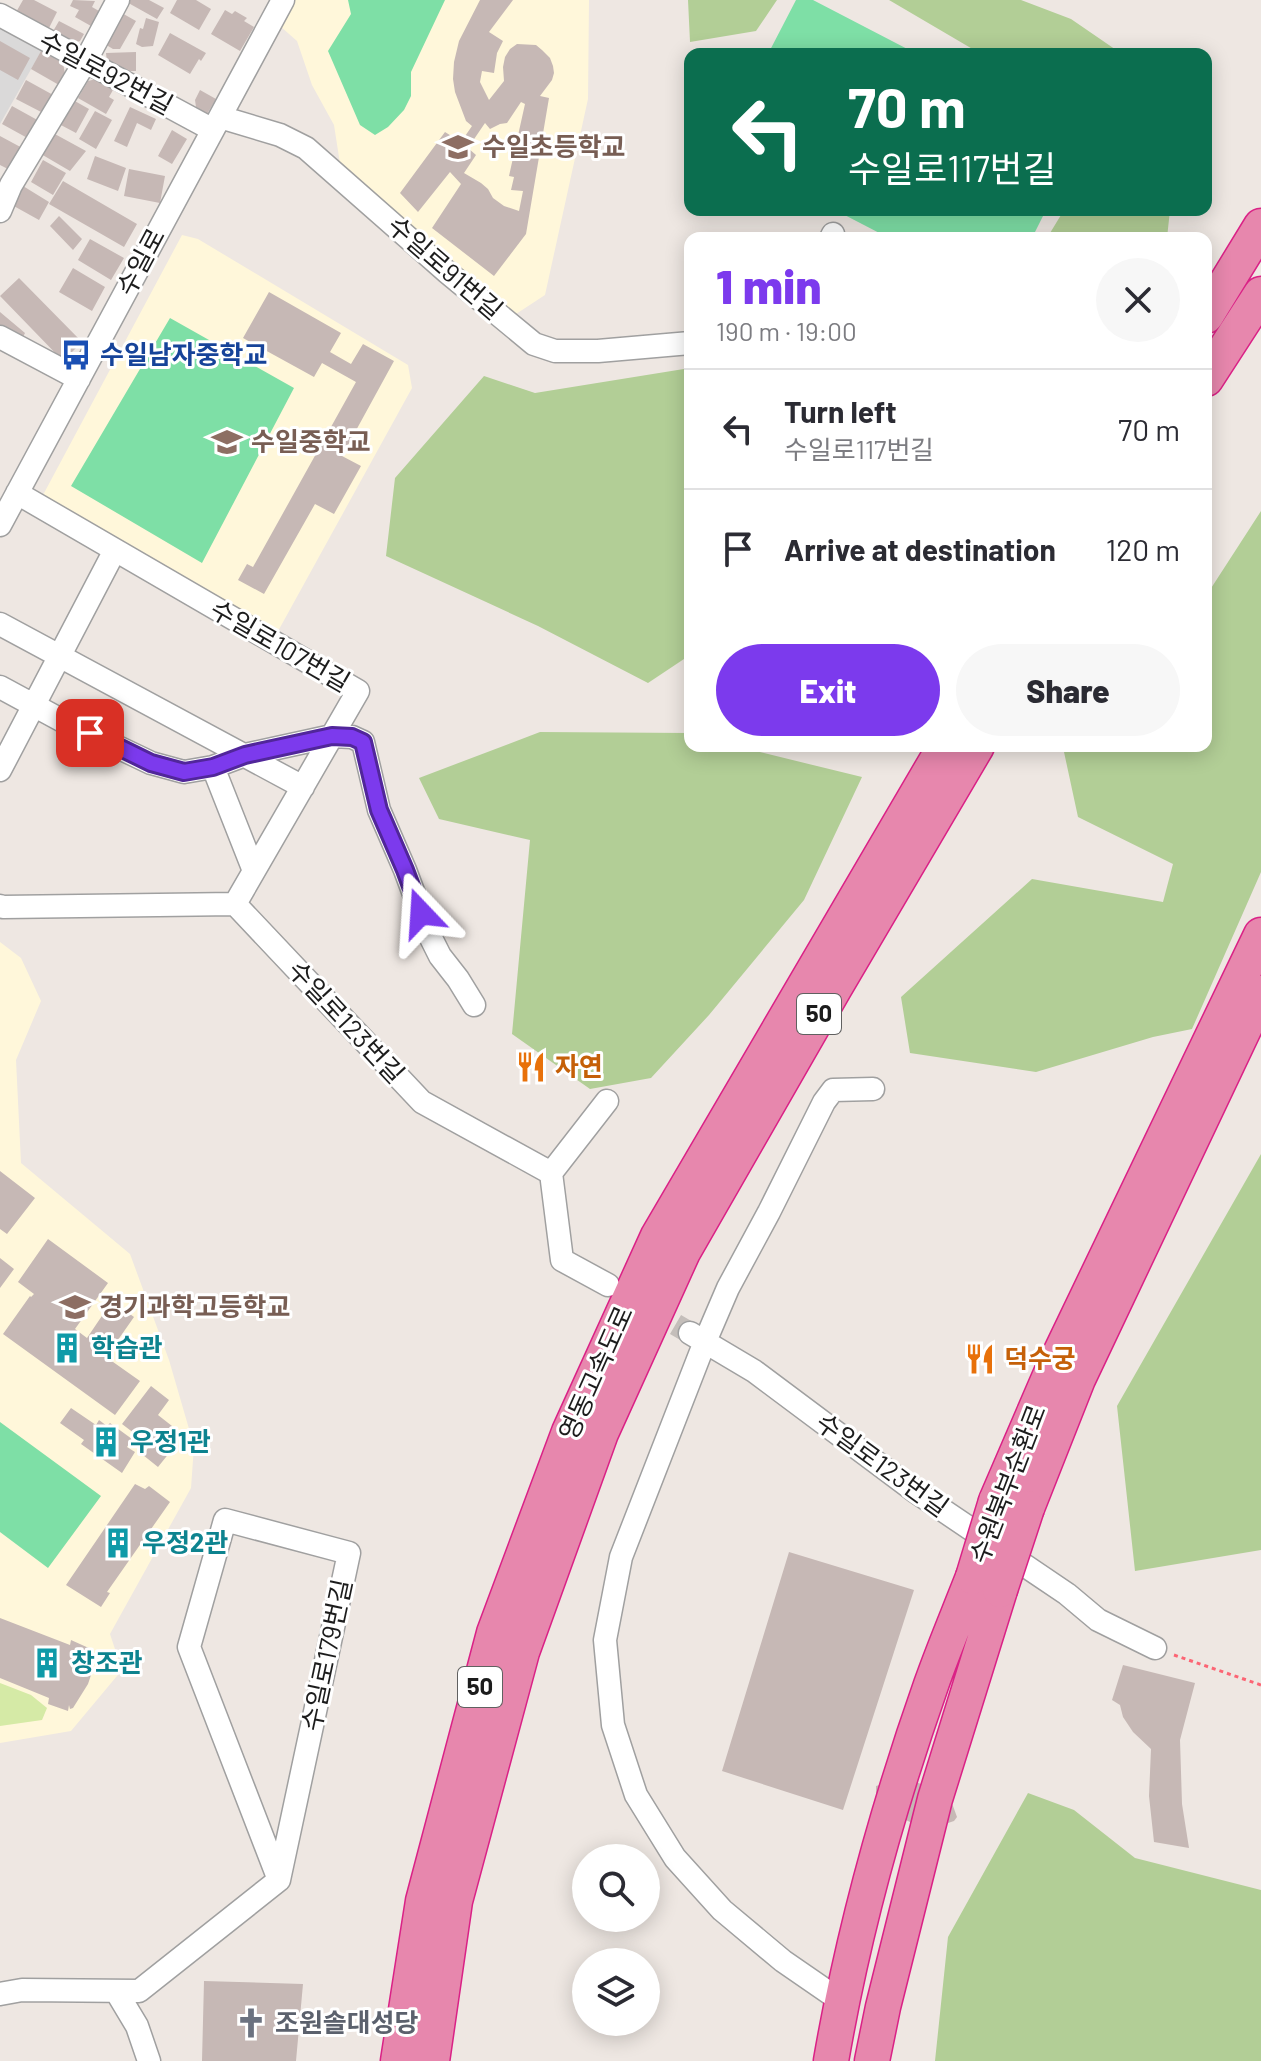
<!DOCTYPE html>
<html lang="en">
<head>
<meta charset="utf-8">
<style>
	body { margin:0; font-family:Barlow,"Noto Sans KR",sans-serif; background:#f7f7f7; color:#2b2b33; height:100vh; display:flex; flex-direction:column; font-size:30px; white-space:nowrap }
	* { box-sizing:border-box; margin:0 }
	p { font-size:26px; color:#7c7c81 }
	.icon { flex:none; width:44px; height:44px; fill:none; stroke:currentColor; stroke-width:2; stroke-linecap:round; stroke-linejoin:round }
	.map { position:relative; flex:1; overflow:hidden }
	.panel { position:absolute; left:684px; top:232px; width:528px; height:520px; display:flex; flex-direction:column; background:#fff; border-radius:16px; box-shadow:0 4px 20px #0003 }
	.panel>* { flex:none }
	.top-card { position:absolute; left:684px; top:48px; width:528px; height:168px; border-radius:16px; box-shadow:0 4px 20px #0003; background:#0b6e4f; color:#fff; overflow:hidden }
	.buttons { position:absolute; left:572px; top:1844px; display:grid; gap:16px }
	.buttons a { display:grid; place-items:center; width:88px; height:88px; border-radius:50%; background:#fff; box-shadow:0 4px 20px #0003; font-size:40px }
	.pin { position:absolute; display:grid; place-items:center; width:68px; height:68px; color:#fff; margin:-34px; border-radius:16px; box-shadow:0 4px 12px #0006 }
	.me { position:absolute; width:88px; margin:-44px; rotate:340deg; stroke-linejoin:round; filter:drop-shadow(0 0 6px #0008) }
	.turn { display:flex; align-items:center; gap:28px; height:168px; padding:0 32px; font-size:36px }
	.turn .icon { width:104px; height:104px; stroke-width:2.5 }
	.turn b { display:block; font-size:56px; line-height:68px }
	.round { display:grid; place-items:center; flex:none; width:84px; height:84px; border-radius:42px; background:#f7f7f7 }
	.overview { display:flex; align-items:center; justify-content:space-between; height:136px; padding:0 32px }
	h1 { font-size:48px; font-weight:800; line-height:60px; color:#7c3aed }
	.primary-button { display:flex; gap:16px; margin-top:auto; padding:16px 32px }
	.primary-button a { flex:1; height:92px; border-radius:48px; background:#7c3aed; color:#fff; font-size:32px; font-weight:800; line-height:92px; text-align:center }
	.primary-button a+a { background:#f7f7f7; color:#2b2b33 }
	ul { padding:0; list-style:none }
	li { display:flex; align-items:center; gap:24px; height:120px; padding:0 32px; border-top:2px solid #e1e1e2 }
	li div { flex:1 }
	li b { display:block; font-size:30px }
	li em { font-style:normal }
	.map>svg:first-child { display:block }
	.residential { fill:#dad9d9 }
	.education { fill:#fff7da }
	.grass { fill:#d5eaa6 }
	.forest { fill:#b2ce96 }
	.pitch { fill:#7edfa6 }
	.building { fill:#c6b8b5; fill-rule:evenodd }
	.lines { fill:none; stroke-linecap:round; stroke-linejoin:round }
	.minor-tunnel { stroke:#c4beba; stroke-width:22; stroke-dasharray:22 11; stroke-linecap:butt }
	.minor-casing { stroke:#a0a0a0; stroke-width:25 }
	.highway-casing { stroke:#da2186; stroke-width:37 }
	.path { stroke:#fc6574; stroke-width:3; stroke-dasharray:4 4; stroke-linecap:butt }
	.minor { stroke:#fff; stroke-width:22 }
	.highway { stroke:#e787ad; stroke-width:34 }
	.highway-bridge-casing { stroke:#da2186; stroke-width:37; stroke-linecap:butt }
	.highway-bridge { stroke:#e787ad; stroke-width:34 }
	.route-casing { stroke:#51269a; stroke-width:20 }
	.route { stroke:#7c3aed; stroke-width:14 }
	.labels { text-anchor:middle; stroke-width:6; stroke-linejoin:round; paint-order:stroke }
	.shield { fill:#fff; stroke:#606060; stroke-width:2 }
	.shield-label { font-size:24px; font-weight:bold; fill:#1c1c1c }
	.street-label { font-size:26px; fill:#1c1c1c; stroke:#fff }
	.education-label { font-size:26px; font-weight:bold; fill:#785e54; stroke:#fff; text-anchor:start }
	.transit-label { font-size:26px; font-weight:bold; fill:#164399; stroke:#fff; text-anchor:start }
	.food-label { font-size:26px; font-weight:bold; fill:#c56008; stroke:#fff; text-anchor:start }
	.culture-label { font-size:26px; font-weight:bold; fill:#0d838f; stroke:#fff; text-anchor:start }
	.worship-label { font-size:26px; font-weight:bold; fill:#5b616d; stroke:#fff; text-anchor:start }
</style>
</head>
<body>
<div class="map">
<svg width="1261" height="2061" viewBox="0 0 1261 2061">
	<rect width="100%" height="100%" fill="#eee7e2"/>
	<path class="residential" d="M0,24L43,48L0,124Z"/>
	<path class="education" d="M284,0H589L588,99L545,295L516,314L341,170L334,125L312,85L297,41L272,19Z
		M182,235L198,239L408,365L412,388L277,633L43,495Z
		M0,942L21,958L41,1001L16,1060L21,1163L130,1254L169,1360L194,1446L191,1488L110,1634L122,1670L71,1731L0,1743Z"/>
	<path class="grass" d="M0,1683L31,1695L47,1708L42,1720L0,1726Z"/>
	<path class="forest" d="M688,0H777L756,31L690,42Z
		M889,0H1021L1071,19L1122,54H981Z
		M1064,210H1170L1167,238H1047Z
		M690,368V655L648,683L538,626L386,556L395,478L484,376L535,393Z
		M1261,511V872L1192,1029L1153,1037L1036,1072L910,1053L901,997L1032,879L1163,902L1173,864L1078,817L1064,752L1138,746H1206V596Z
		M540,732L690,733V746H735L862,777L804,900L709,1015L651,1078L590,1089L512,1034L530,840L439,819L419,778Z
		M1261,1154V1550L1135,1571L1117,1406Z
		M1028,1793L1074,1810L1135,1858L1261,1890V2061H935L948,1937Z"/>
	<path class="pitch" d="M348,0H445L411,72V96L404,110L388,127L375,135L360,125L328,51L351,14Z
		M796,0H813L917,54H768Z
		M835,210H1046L1032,238H889Z
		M170,318L294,388L202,563L71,486Z
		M0,1422L101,1496L48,1568L0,1532Z"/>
	<path class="building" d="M23,0H34L57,12L47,32L15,14Z
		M73,0L95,1L92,7L99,11L91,26L75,17L79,10L70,6Z
		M123,0H149L164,8L157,19Z
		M177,0H196L211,9L199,30L170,13Z
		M480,0H513L489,32L503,41L497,53L494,73L482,71L480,82L489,100L504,81L503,67L505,57L510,49L517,44L536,45L542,50L550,58L553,66L554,73L552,80L540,96L549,98L526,234L494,276L432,228L461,184L450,172L418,212L400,193L445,132L461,142L472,126L466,121L455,92L453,79L454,62L459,41ZM521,102L525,104L509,176L514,177L511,190L523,191L519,211L504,206L493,198L488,189L481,183L464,173L476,155L468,148L485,123L490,129L500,124L507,123Z
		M225,10L232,14L235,11L247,18L244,21L254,27L240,51L211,34Z
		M120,12L136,21L120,49H113L103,43Z
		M146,18L159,22L153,46L142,47L136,44L140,28L143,29Z
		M59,21L84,34L80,41L72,44L52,33Z
		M170,33L206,53L201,61L199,59L190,74L158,55Z
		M0,41L30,58L18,80L0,70Z
		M41,51L63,63L65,74L59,85L31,69Z
		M136,52V71H119L107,63L106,53Z
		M96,79L113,90L109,97L114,100L106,114L78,98L88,81Z
		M26,80L55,96L45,114L16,99Z
		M200,90L216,99L207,114L196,107L195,100Z
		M73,100L89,109L76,133L59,124Z
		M12,106L41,122L31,140L2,124Z
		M130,107L156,119L151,130L137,123L127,147L114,141Z
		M95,111L112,120L96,149L79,139Z
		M172,130L187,139L172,164L158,156Z
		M53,133L86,151L70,171L41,154Z
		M0,136L26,150L14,172L0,165Z
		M95,156L126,168L118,191L87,179Z
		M43,160L66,173L53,195L31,182Z
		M129,169L165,176L160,203L124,196Z
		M63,181L137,224L124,247L49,204Z
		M23,186L49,202L39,220L12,205Z
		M59,216L82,239L73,250L50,226Z
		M90,239L124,258L111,280L78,260Z
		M73,268L105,287L92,311L59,292Z
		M19,278L82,342L63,361L0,296Z
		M269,292L341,333L330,352L351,364L363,344L394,361L342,456L361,466L334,514L315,504L264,594L238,580L247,564L253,567L356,382L322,363L314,377L243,338Z
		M0,312L25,333L20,343L0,332Z
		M0,1171L35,1198L7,1234L0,1229Z
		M48,1239L108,1283L75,1329L87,1338L112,1301L134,1317L106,1357L140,1381L115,1415L3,1334L30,1296L31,1297L34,1294L18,1282Z
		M0,1258L14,1269L0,1288Z
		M151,1386L169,1400L158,1415L172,1426L162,1438L174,1447L158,1467L143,1455L148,1448L138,1440L139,1437L122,1424Z
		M71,1408L96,1425L99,1420L107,1426L110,1423L132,1439L127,1447L135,1452L122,1473L81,1444L84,1440L60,1423Z
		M135,1484L145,1489L149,1486L170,1502L107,1592L110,1593L101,1607L66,1585Z
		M789,1552L914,1590L843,1810L722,1771Z
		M0,1618L70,1645L71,1640L91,1649L90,1653L94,1652L93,1669L88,1684L73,1708L70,1709L69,1705L68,1711L48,1704L49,1698L0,1678Z
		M1123,1665L1195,1683L1180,1740L1182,1804L1189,1848L1154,1842L1149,1796L1151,1749L1133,1732L1123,1717L1120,1705L1112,1700Z
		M890,1782H916L933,1789L948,1800L953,1806L957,1817L954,1821L945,1824L912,1823L900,1817L887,1807L876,1794V1786Z
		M204,1981L303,1984L296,2061H202Z"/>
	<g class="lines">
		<path class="minor-tunnel" d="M647,1308L690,1333"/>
		<g class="minor-casing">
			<path id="minor" d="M0,15L213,130
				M220,117L280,135L306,148L447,272L534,344L555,351H598L690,343
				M0,211L11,185L85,62L118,0
				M831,238L833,234
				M0,337L79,379
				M17,493L358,691L235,904
				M0,525L283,0
				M0,624L303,787
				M0,687L61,720L151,763L184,772L213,767L245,755L332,736L352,737L363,742L379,810L405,870L429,934L440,956L458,979L474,1005
				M213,767L254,871
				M0,770L115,550
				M0,906L3,907L235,904L422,1102L551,1173L562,1260L608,1285
				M551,1173L607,1101
				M690,1333L754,1371L916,1492L1067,1594L1098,1620L1155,1648
				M116,1991L137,2026L149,2061
				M0,1994L22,1990L139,1991L279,1880L349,1553L225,1520L189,1647L279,1880
				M841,2001L783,1961L722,1910L675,1858L636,1795L613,1725L605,1640L621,1557L704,1344L728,1288L769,1212L824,1102L833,1090L873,1089"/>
		</g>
		<g class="highway-casing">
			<path id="highway" d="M1206,316L1261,226
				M1206,379L1261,294
				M996,1501L1055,1364L1261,935
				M1027,1508L1078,1379L1261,993
				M398,2061L423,1901L494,1633L569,1432L658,1236L945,746
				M432,2061L455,1901L522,1652L601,1433L683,1252L834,989L977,746
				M831,2061C853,1933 888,1807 931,1685C944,1648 959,1613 973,1577
				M872,2061L883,2007L935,1799L1000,1590"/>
		</g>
		<path class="path" d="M1174,1655L1261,1685"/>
		<use href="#minor" class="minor"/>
		<use href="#highway" class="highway"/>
		<g class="highway-bridge-casing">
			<path id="highway-bridge" d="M973,1577L996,1501
				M1000,1590L1027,1508"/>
		</g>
		<use href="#highway-bridge" class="highway-bridge"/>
	</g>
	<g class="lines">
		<g class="route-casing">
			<path id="route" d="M90,733L151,763L184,772L213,767L245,755L332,736L352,737L363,742L379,810L405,870L421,913"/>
		</g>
		<use href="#route" class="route"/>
	</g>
	<defs>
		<g id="school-bare" transform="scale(2.4)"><path d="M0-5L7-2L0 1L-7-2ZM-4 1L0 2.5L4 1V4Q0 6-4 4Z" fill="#8d6e63" stroke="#fff" stroke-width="2.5" paint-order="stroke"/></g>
		<g id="bus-bare" transform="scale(2.4)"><path d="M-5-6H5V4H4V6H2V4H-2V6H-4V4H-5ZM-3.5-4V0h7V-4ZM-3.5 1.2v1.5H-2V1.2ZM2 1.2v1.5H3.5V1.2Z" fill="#1a4fb4" stroke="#fff" stroke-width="2.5" paint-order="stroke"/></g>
		<g id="restaurant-bare" transform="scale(2.4)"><path d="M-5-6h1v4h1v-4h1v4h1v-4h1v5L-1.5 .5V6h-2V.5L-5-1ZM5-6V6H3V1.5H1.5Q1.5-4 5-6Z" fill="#e8710a" stroke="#fff" stroke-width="2.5" paint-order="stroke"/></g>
		<g id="building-bare" transform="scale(2.4)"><path d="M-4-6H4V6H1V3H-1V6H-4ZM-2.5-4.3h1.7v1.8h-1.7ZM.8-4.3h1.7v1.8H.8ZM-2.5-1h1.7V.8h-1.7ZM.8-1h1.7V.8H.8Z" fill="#0f9aa8" stroke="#fff" stroke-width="2.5" paint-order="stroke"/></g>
		<g id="church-bare" transform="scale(2.4)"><path d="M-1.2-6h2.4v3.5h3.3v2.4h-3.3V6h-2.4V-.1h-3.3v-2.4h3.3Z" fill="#6b7280" stroke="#fff" stroke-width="2.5" paint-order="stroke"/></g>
	</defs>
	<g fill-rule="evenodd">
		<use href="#school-bare" x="458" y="147"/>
		<use href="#bus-bare" x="76" y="355"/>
		<use href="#school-bare" x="227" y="442"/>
		<use href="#restaurant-bare" x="531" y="1067"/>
		<use href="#school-bare" x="75" y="1307"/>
		<use href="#building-bare" x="67" y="1348"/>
		<use href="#restaurant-bare" x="980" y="1359"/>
		<use href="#building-bare" x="106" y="1442"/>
		<use href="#building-bare" x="118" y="1543"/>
		<use href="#building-bare" x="47" y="1663"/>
		<use href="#church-bare" x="251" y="2023"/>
	</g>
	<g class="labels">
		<g class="shield">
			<rect x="797" y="994" width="44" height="40" rx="6"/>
			<rect x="458" y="1667" width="44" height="40" rx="6"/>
		</g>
		<g class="shield-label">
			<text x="819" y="1022">50</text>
			<text x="480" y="1695">50</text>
		</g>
		<g class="street-label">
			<text transform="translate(106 73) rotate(28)" y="9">수일로92번길</text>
			<text transform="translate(141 262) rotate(-62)" y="9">수일로</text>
			<text transform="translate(445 268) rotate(41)" y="9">수일로91번길</text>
			<text transform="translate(280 646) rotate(30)" y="9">수일로107번길</text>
			<text transform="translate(346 1022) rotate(47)" y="9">수일로123번길</text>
			<text transform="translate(596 1373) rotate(-66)" y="9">영동고속도로</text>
			<text transform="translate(882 1465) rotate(36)" y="9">수일로123번길</text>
			<text transform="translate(1008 1484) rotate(-69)" y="9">수원북부순환로</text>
			<text transform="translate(327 1655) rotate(-78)" y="9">수일로179번길</text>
		</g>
		<g class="education-label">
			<text x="482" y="156">수일초등학교</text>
			<text x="251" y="451">수일중학교</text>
			<text x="99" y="1316">경기과학고등학교</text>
		</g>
		<g class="transit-label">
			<text x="100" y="364">수일남자중학교</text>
		</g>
		<g class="food-label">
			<text x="555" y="1076">자연</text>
			<text x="1004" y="1368">덕수궁</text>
		</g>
		<g class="culture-label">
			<text x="91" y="1357">학습관</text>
			<text x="130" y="1451">우정1관</text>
			<text x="142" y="1552">우정2관</text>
			<text x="71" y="1672">창조관</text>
		</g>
		<g class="worship-label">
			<text x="275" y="2032">조원솔대성당</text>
		</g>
	</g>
</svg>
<div class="buttons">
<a><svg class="icon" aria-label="search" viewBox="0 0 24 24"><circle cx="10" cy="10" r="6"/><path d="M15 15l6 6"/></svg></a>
<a><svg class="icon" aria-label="layers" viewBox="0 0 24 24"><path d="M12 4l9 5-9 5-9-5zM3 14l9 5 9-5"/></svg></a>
</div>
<div class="pin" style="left:90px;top:733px;background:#d93025"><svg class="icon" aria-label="arrive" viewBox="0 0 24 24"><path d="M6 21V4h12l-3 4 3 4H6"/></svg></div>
<svg class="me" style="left:421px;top:913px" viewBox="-20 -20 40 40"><path d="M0-17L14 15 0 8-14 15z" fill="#7c3aed" stroke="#fff" stroke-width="4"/></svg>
<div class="top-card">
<div class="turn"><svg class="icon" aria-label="left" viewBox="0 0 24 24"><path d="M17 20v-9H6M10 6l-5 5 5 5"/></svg><div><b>70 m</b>수일로117번길</div></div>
</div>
<section class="panel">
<div class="overview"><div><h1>1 min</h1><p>190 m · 19:00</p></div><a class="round"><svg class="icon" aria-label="close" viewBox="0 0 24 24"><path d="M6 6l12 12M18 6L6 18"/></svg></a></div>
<ul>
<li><svg class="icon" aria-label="left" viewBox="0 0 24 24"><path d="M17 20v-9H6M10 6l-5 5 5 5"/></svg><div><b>Turn left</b><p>수일로117번길</p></div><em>70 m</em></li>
<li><svg class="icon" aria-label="arrive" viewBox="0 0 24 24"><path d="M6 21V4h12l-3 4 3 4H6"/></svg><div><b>Arrive at destination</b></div><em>120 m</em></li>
</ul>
<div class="primary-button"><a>Exit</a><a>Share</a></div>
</section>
</div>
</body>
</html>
